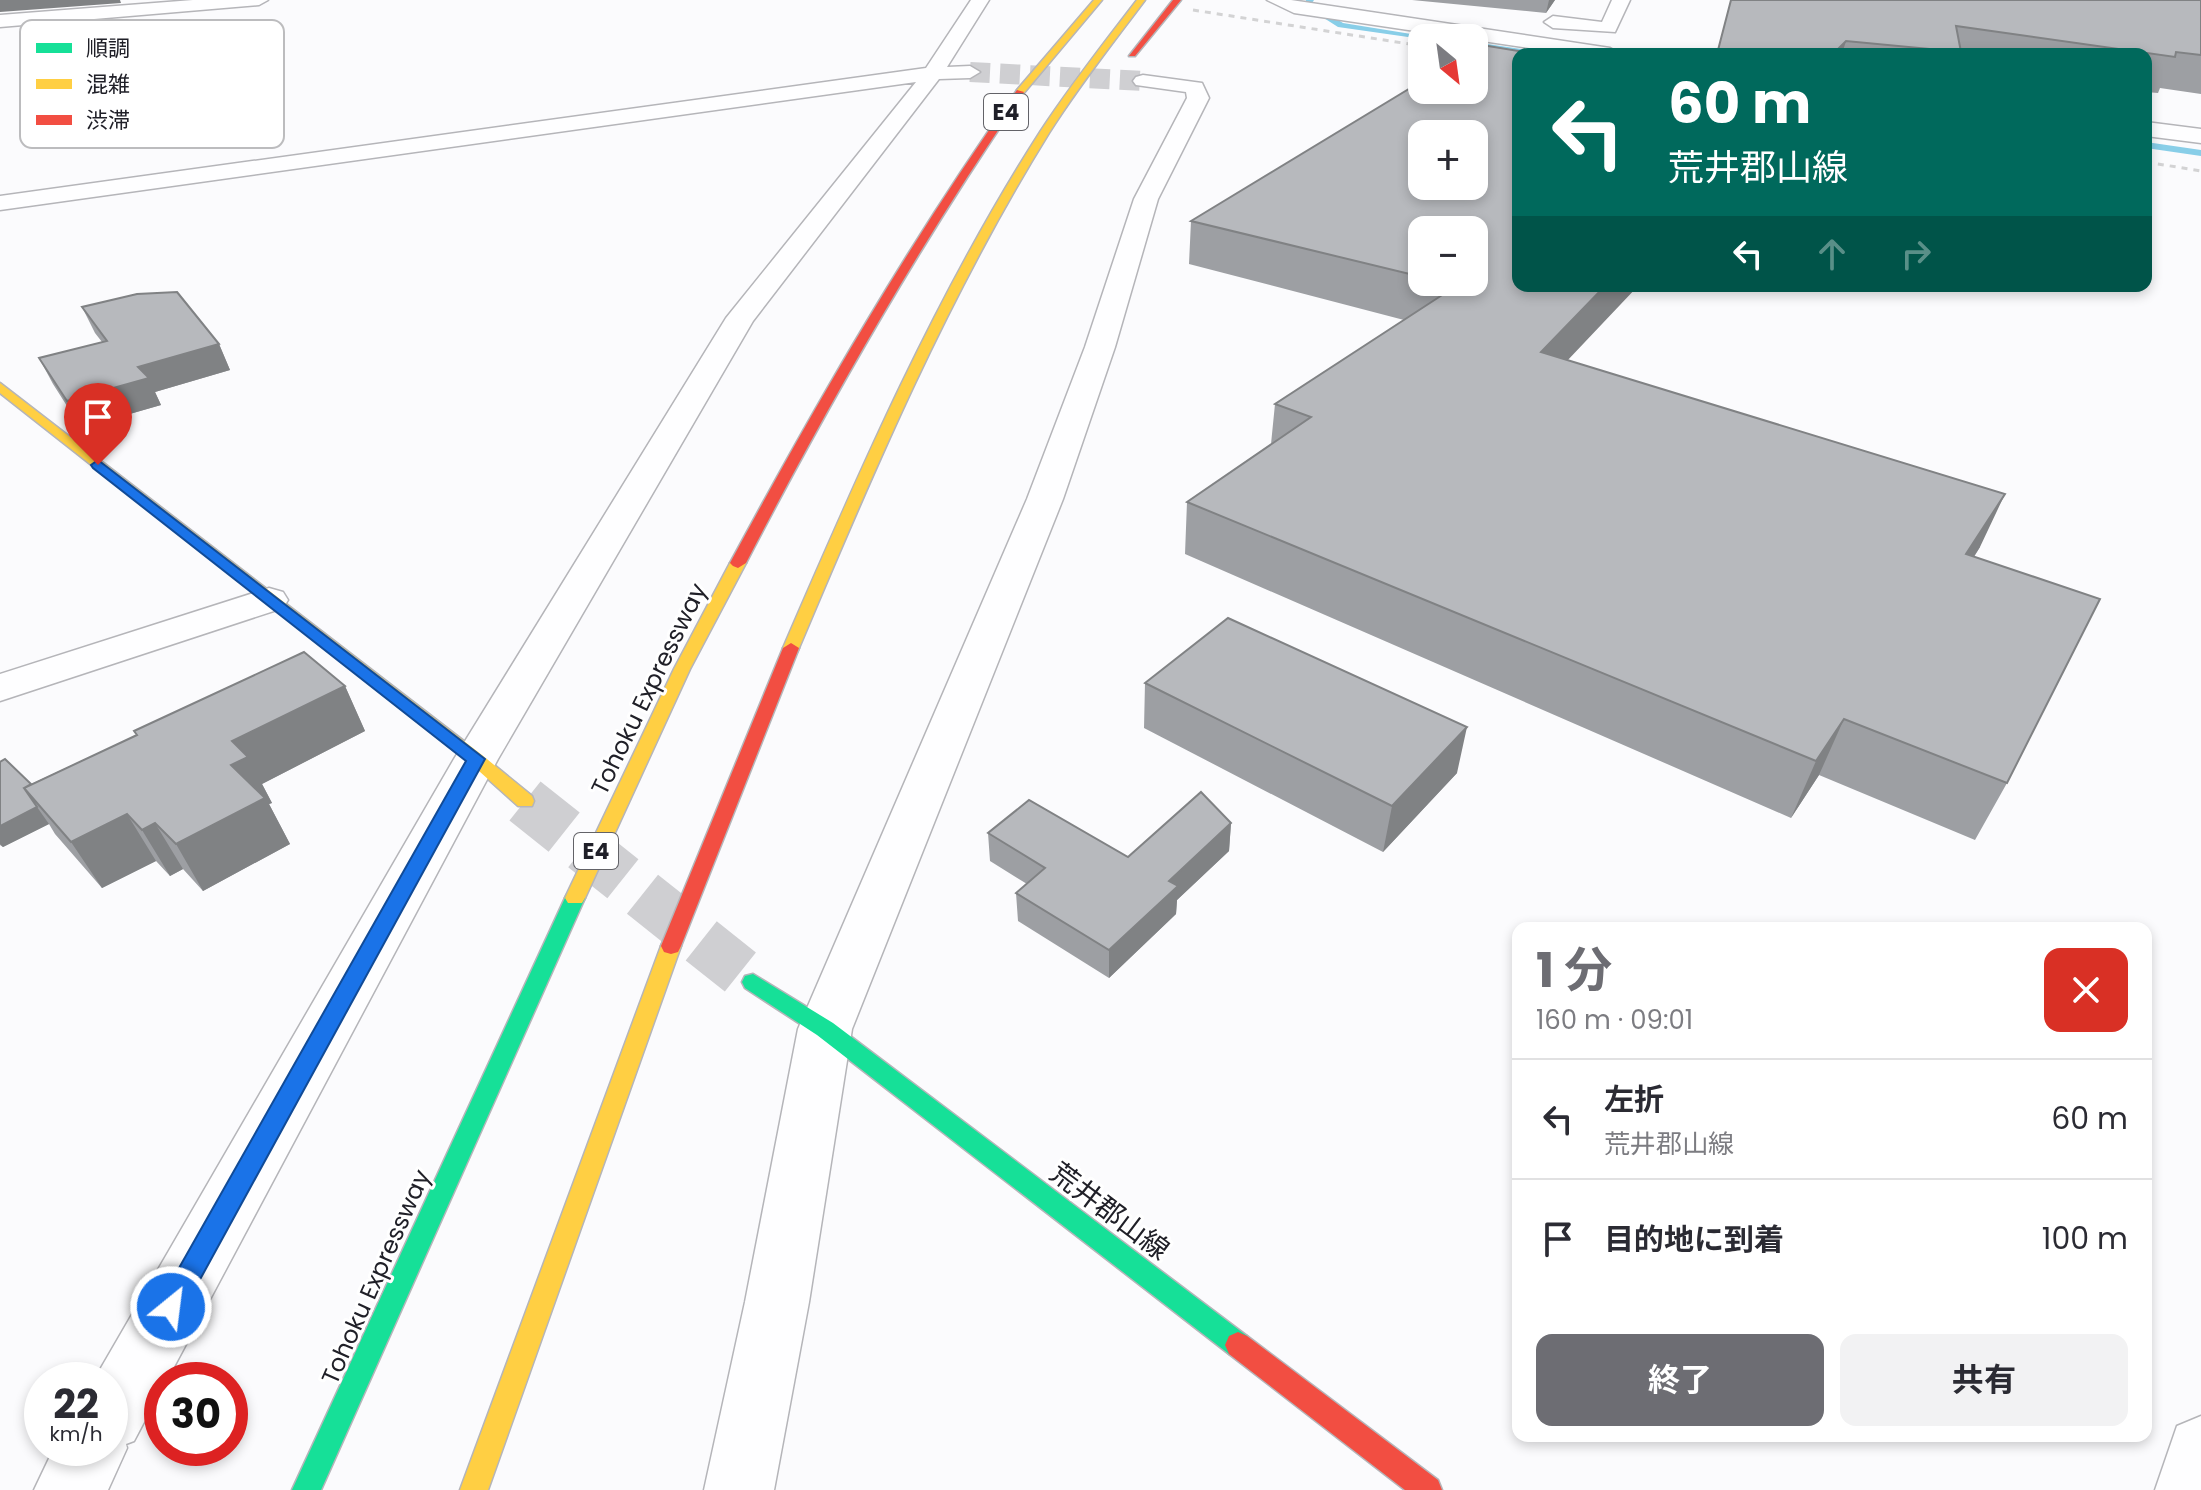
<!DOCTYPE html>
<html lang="ja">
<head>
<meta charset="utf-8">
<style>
	body { margin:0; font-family:Poppins,"Noto Sans JP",sans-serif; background:#f2f2f3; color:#2b2b33; height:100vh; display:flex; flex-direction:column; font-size:30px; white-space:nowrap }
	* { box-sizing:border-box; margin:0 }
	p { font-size:26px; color:#7c7c81 }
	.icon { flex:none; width:44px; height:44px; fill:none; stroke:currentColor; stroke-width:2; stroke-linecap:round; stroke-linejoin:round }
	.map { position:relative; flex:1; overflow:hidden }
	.side { position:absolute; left:1512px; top:922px; width:640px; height:520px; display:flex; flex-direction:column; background:#fff; border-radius:16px; box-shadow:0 4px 12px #0003 }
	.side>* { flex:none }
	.guide { position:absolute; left:1512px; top:48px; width:640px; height:244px; border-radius:16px; box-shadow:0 4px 12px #0003; background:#00695c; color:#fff; overflow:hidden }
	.needle { width:52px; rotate:151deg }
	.tools { position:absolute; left:1408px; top:24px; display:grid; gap:16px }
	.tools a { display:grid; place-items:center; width:80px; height:80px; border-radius:16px; background:#fff; box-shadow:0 4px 12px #0003; font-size:40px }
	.speed { position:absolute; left:24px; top:1362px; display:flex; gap:16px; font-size:40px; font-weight:700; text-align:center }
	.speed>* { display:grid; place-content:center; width:104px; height:104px; border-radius:50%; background:#fff; box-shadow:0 4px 12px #0003; line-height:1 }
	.speed small { font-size:20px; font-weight:400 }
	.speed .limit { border:12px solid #d22; background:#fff; color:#111 }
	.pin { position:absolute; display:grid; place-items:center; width:68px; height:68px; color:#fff; margin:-82px -34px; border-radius:50% 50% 50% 0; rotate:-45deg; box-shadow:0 0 8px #0007 }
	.pin .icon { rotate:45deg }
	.me { position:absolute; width:88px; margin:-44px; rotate:29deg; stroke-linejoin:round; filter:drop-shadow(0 0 6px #0008) }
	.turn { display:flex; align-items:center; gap:28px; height:168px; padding:0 24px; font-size:36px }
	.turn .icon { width:104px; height:104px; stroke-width:2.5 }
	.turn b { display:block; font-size:56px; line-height:68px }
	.lanes { display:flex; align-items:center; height:76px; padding:0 24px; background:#0003; justify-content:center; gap:40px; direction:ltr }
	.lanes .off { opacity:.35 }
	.round { display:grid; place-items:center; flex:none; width:84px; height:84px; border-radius:16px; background:#f2f2f3 }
	.head { display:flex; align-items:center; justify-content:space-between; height:136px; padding:0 24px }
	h1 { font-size:48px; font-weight:700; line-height:60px; color:#6d6d73 }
	.cta { display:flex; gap:16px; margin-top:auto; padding:16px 24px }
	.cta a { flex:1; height:92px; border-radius:16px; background:#6d6d73; color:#fff; font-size:32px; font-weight:700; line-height:92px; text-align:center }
	.cta a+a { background:#f2f2f3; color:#2b2b33 }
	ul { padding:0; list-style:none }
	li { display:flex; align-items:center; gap:24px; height:120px; padding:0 24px; border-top:2px solid #e1e1e2 }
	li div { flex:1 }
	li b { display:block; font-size:30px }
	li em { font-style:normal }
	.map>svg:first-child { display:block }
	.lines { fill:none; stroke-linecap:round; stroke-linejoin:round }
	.stream { fill:#88cee8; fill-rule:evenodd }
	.street-tunnel { stroke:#cfcfd2; stroke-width:20; stroke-dasharray:20 10; stroke-linecap:butt }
	.secondary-tunnel { stroke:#cfcfd2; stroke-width:50; stroke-dasharray:50 25; stroke-linecap:butt }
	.street-casing { stroke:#b5b5b9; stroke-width:3 }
	.fast-casing { stroke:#b5b5b9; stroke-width:3 }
	.slow-casing { stroke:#b5b5b9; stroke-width:3 }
	.jam-casing { stroke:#b5b5b9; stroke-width:3 }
	.street { fill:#fefeff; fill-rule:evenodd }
	.fast { fill:#16e098; fill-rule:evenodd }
	.slow { fill:#ffcf43; fill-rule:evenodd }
	.jam { fill:#f24e42; fill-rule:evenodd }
	.rail { stroke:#d3d3d4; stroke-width:3; stroke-dasharray:6 6; stroke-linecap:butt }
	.wall { fill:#9d9fa3; fill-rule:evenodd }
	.shaded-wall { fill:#808284 }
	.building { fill:#b7b9bd; stroke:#808284; stroke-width:2; fill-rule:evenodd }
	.route { fill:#1a73e8; stroke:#114b97; stroke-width:2 }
	.labels { text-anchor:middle; stroke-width:6; stroke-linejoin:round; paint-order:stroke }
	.shield { fill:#fff; stroke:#636368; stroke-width:2 }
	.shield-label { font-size:22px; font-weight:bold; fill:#202028 }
	.street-label { font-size:24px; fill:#202028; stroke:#fff }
	.near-street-label { font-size:28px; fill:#202028; stroke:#fff }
	.key { fill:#fff; stroke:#bcbcbe; stroke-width:2 }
	.key-label { font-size:22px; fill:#202028 }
</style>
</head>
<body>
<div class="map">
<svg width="2201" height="1490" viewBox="0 0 2201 1490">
	<rect width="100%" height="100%" fill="#fbfbfd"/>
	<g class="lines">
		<path class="stream" d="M1306,0H1314L1312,3L1343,23L1436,38L1422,39L1338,27L1305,6Z
			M1474,42L1542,52L1546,54L1474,46Z
			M2146,142L2201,150V156L2146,148Z"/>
		<path class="street-tunnel" d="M970,72L1143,81"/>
		<path class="secondary-tunnel" d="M525,801L753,982"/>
		<g class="street-casing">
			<path id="street" d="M193,0H268L259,5L0,27V15Z
				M971,0H989L947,67L970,66L980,72L970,78L939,79L753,321L498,759L167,1380H162V1388L134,1441L126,1444L127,1448L108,1490H34L54,1448H110V1380H94L454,759L726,318L916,82L0,210V196L926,68Z
				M1267,0H1291L1610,48L1620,54H1570L1294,13Z
				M1612,0H1630L1615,32L1553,28L1544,22L1553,16L1602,22Z
				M1143,75L1202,83L1209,98L1158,199L1115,347L1063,499L852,1029L809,1302L774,1490H704L745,1302L798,1029L1027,499L1085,347L1134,199L1187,98L1186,92L1136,85L1133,81L1136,77Z
				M2146,122L2201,129V143L2146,136Z
				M269,588L283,592L288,600L283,608L0,701V674Z
				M2201,1416V1490H2155L2177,1426Z"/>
		</g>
		<g class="fast-casing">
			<path id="fast" d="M575,891L582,893L585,898L321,1490H292L565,898L568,893Z
				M753,974L833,1023L1247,1336L1251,1345L1247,1354L1238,1358L1229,1354L817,1035L745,988L742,982L745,976Z"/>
		</g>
		<g class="slow-casing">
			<path id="slow" d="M1094,0H1102L1023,94H1017V90Z
				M1137,0H1145C1112,44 1078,87 1049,133C948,296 873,472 799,648L797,652H785L783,648C859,472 936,294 1040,132C1070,86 1104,43 1137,0Z
				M0,383L482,755L532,796L534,801L532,806H518L470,763L0,393Z
				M738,558L746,563L690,669L585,898L582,903H568L565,898L674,669L730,563Z
				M671,938L678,940L681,946L488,1490H460L661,946L664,940Z"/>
		</g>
		<g class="jam-casing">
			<path id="jam" d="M1173,0H1181L1135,56H1129Z
				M1017,90L1024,92C920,243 830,401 746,563L738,568L733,566L730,563C818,400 910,241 1017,90Z
				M791,643L799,648L681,946L678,952L671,954L664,952L661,946L783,648Z
				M1238,1332L1247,1336L1438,1480L1442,1490H1405L1229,1354L1225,1345L1229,1336Z"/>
		</g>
		<use href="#street" class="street"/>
		<use href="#fast" class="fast"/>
		<use href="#slow" class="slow"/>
		<use href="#jam" class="jam"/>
		<path class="rail" d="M1193,10L1422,46
			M2146,162L2201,171"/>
	</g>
	<path class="wall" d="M1412,0H1555L1546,13Z
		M1731,0H2201V94L2160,88L2158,93L2146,92V54H1717Z
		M1422,81L1568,360L1980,547L1974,557L2007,783L1975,840L1819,775L1791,818L1185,554L1187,502L1271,444L1275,404L1404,320L1189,264L1191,221ZM1422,230L1474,282H1422Z
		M82,307L219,344L230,370L155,392L161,405L81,428L53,384L39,358L102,342L95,333Z
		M1145,683L1457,773L1383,852L1144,728Z
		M345,686L365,731L262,784L272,803L269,804L290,844L203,891L183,869L170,876L156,861L102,888L55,834L49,824L3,847L0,845V762L31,784L137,735L134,731Z
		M1231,823L1229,851L1177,900L1176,914L1109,978L1018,921L1016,893L1027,884L990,861L988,833L1128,857Z"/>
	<path class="shaded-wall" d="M0,0H120L121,3L0,12Z
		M1549,0H1555L1546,13Z
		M1846,41L1842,54H1833Z
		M1605,286H1638L1530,400L1541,352Z
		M219,344L230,370L155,392L161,405L81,428L67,401L138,367Z
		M2005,494L1980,547L1940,608L1966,554Z
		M345,686L365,731L262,784L272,803L269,804L290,844L203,891L176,844L231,765L232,741Z
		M1844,719L1819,775L1791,818L1816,761Z
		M1467,727L1457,773L1383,852L1392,806Z
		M37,807L49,824L3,847L0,844V826Z
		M127,814L156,861L102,888L71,842Z
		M155,823L183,869L170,876L142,830Z
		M1231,823L1229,851L1177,900L1176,914L1109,978V950L1169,881Z"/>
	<path class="building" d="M1731,0H2201V55L2176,52L2175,57L1956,26L1961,52L1846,41L1833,54H1717Z
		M1482,45L1537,54H1518V286H1605L1541,352L2005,494L1966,554L2100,599L2007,783L1844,719L1816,761L1187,502L1311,417L1275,404L1456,286L1441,282H1474V230H1422V277L1191,221L1422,81V90H1474V49ZM1422,134H1474V186H1422Z
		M177,292L219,344L138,367L149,378L67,401L39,358L107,341L82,307L137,294Z
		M1228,618L1467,727L1392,806L1145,683Z
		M304,652L345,686L232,741L248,757L231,765L265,798L176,844L155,823L142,830L127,814L71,842L24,788L137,735L134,731Z
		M5,759L31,784L24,788L37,807L0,826V762Z
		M1201,792L1231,823L1169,881L1178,886L1109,950L1016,893L1045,868L988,833L1029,800L1128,857Z"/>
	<path class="route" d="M98,460L485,759L180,1316L171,1320L162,1316L158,1307L162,1298L466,761L93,468L91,465Z"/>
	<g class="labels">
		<g class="shield">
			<rect x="984" y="94" width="44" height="36" rx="6"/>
			<rect x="574" y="833" width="44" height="36" rx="6"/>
		</g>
		<g class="shield-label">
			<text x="1006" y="120">E4</text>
			<text x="596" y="859">E4</text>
		</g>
		<g class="street-label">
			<text transform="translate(649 689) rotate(-64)" y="8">Tohoku Expressway</text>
			<text transform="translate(376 1277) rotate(-66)" y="8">Tohoku Expressway</text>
		</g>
		<g class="near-street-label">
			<text transform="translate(1110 1211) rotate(37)" y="10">荒井郡山線</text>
		</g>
	</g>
	<rect x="20" y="20" width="264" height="128" rx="12" class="key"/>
	<rect x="36" y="43" width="36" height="10" fill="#16e098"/>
	<rect x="36" y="79" width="36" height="10" fill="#ffcf43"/>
	<rect x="36" y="115" width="36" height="10" fill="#f24e42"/>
	<g class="key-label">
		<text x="86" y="56">順調</text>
		<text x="86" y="92">混雑</text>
		<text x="86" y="128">渋滞</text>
	</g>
</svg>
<div class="tools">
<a><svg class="needle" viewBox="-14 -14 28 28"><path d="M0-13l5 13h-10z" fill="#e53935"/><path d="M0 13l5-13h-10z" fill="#7c7c81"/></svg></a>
<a>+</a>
<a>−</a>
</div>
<div class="speed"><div>22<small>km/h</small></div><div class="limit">30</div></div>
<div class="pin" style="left:98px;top:465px;background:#d93025"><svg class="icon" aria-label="arrive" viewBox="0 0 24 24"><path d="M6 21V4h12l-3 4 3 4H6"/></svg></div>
<svg class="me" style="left:171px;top:1307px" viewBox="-20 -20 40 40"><circle r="17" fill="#1a73e8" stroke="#fff" stroke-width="3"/><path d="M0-11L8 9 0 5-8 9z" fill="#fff"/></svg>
<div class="guide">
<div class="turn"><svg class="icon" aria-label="left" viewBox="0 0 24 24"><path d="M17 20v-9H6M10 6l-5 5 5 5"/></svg><div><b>60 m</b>荒井郡山線</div></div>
<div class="lanes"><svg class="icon" aria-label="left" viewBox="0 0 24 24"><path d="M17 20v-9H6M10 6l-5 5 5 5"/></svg><svg class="icon off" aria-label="ahead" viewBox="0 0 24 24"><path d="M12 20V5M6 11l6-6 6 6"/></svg><svg class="icon off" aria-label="right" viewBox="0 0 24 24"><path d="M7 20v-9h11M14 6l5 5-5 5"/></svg></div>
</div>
<section class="side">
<div class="head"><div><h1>1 分</h1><p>160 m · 09:01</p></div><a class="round" style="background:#d93025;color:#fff"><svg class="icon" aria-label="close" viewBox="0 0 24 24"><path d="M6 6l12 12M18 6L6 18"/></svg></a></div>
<ul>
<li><svg class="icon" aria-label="left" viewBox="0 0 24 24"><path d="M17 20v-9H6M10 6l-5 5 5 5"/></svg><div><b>左折</b><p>荒井郡山線</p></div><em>60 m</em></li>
<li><svg class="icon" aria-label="arrive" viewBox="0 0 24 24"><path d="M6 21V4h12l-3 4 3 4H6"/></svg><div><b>目的地に到着</b></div><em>100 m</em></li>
</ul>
<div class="cta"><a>終了</a><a>共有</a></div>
</section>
</div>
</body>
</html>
